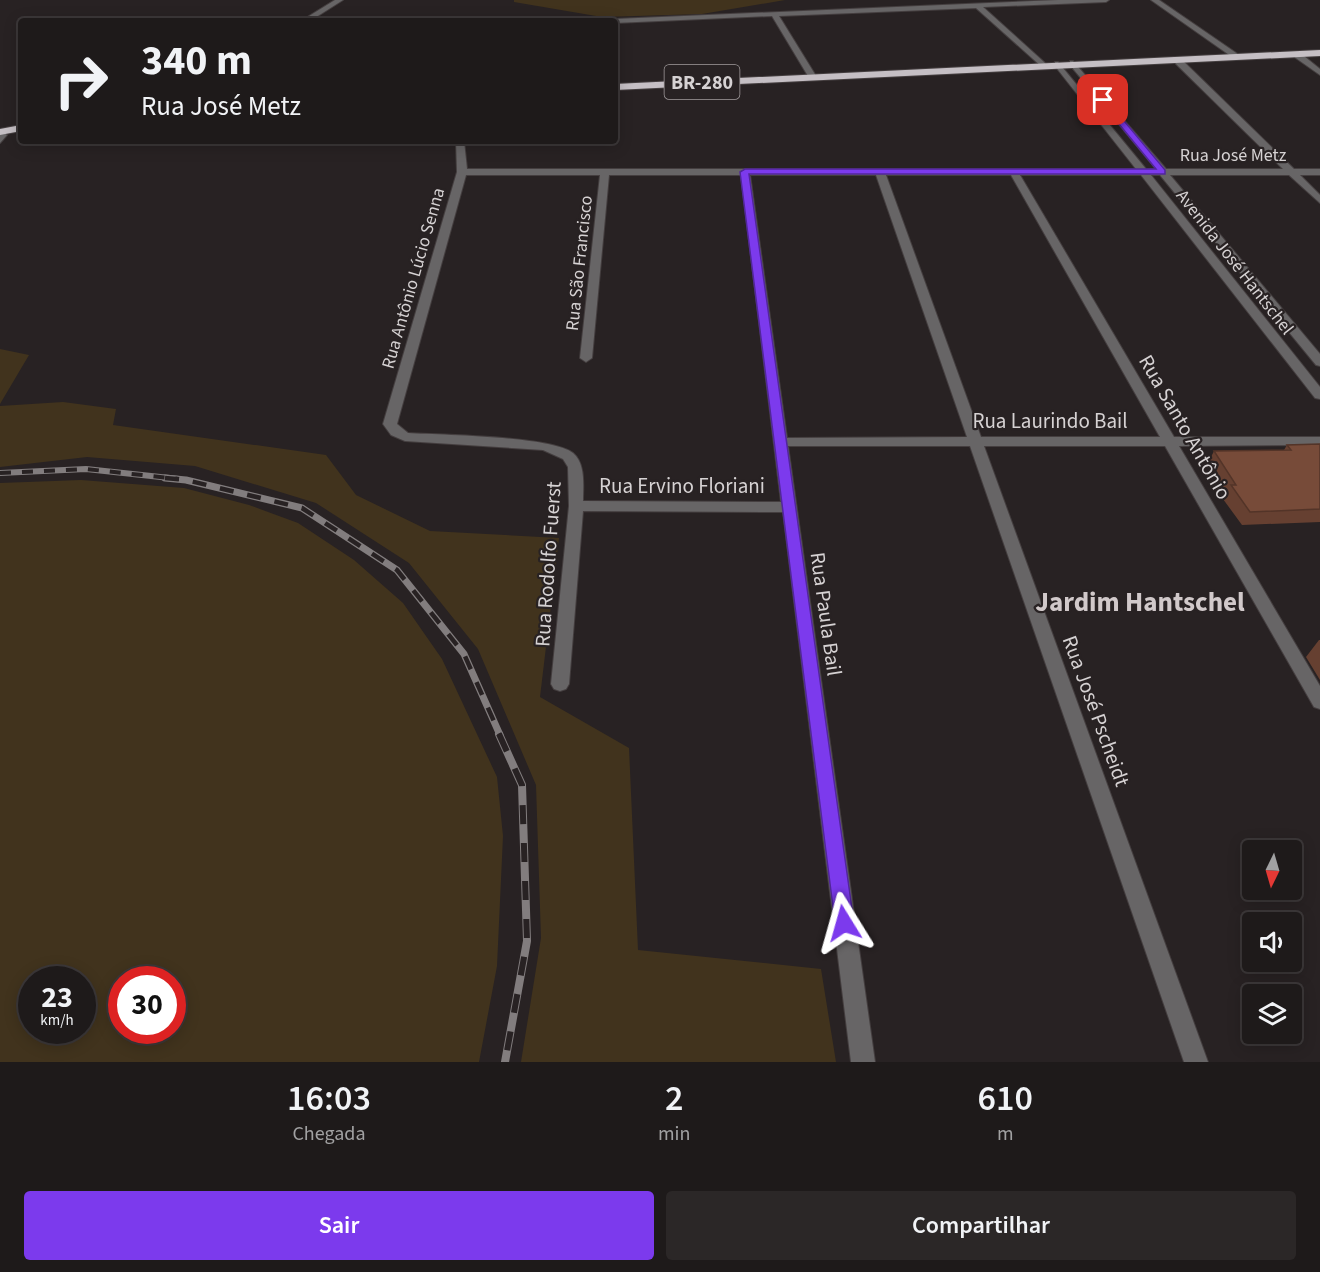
<!DOCTYPE html>
<html lang="pt">
<head>
<meta charset="utf-8">
<style>
	body { margin:0; font-family:"Source Sans 3",sans-serif; background:#2b2727; color:#f1f3f6; height:100vh; display:flex; flex-direction:column; font-size:22px; white-space:nowrap }
	* { box-sizing:border-box; margin:0 }
	p { font-size:20px; color:#a1a1a2 }
	.icon { flex:none; width:33px; height:33px; fill:none; stroke:currentColor; stroke-width:2; stroke-linecap:round; stroke-linejoin:round }
	.map { position:relative; height:1062px; overflow:hidden }
	.sheet { display:flex; flex-direction:column; background:#1e1a1a; flex:1 }
	.sheet>* { flex:none }
	.banner { position:absolute; left:18px; top:18px; width:600px; height:126px; border-radius:6px; box-shadow:0 3px 15px #0003,0 0 0 2px #3c3839; background:#1e1a1a; color:#f1f3f6; overflow:hidden }
	.needle { width:39px; rotate:185deg }
	.fabs { position:absolute; left:1242px; top:840px; display:grid; gap:12px }
	.fabs a { display:grid; place-items:center; width:60px; height:60px; border-radius:6px; background:#1e1a1a; box-shadow:0 3px 15px #0003,0 0 0 2px #3c3839; font-size:30px }
	.speed { position:absolute; left:18px; top:966px; display:flex; gap:12px; font-size:30px; font-weight:700; text-align:center }
	.speed>* { display:grid; place-content:center; width:78px; height:78px; border-radius:50%; background:#1e1a1a; box-shadow:0 3px 15px #0003,0 0 0 2px #3c3839; line-height:1 }
	.speed small { font-size:15px; font-weight:400 }
	.speed .limit { border:9px solid #d22; background:#fff; color:#111 }
	.pin { position:absolute; display:grid; place-items:center; width:51px; height:51px; color:#fff; margin:-26px; border-radius:12px; box-shadow:0 3px 9px #0006 }
	.me { position:absolute; width:66px; margin:-33px; rotate:352deg; stroke-linejoin:round; filter:drop-shadow(0 0 4px #0008) }
	.turn { display:flex; align-items:center; gap:21px; height:126px; padding:0 24px; font-size:27px }
	.turn .icon { width:78px; height:78px; stroke-width:2.5 }
	.turn b { display:block; font-size:42px; line-height:51px }
	.eta { display:flex; justify-content:space-evenly; align-items:center; height:102px; text-align:center }
	.eta b { font-size:36px; font-weight:600; line-height:42px }
	.button { display:flex; gap:12px; margin-top:auto; padding:12px 24px }
	.button a { flex:1; height:69px; border-radius:6px; background:#7c3aed; color:#fff; font-size:24px; font-weight:600; line-height:69px; text-align:center }
	.button a+a { background:#2b2727; color:#f1f3f6 }
	.map>svg:first-child { display:block }
	.green { fill:#41331d; fill-rule:evenodd }
	.lines { fill:none; stroke-linecap:round; stroke-linejoin:round }
	.minor-casing { stroke:#443e3f; stroke-width:2 }
	.highway-casing { stroke:#443e3f; stroke-width:2 }
	.minor { fill:#676566; fill-rule:evenodd }
	.highway { fill:#c5bfc4; fill-rule:evenodd }
	.rail-far2-casing { stroke:#827d7e; stroke-width:6 }
	.rail-far1-casing { stroke:#827d7e; stroke-width:7 }
	.rail-casing { stroke:#827d7e; stroke-width:8 }
	.rail-far2 { stroke:#282223; stroke-width:4; stroke-dasharray:11; stroke-linecap:butt }
	.rail-far1 { stroke:#282223; stroke-width:4.5; stroke-dasharray:14; stroke-linecap:butt }
	.rail { stroke:#282223; stroke-width:6; stroke-dasharray:19; stroke-linecap:butt }
	.wall { fill:#664031 }
	.building { fill:#774b39; stroke:#533428; stroke-width:1.5 }
	.route { fill:#7c3aed; stroke:#51269a; stroke-width:1.5 }
	.labels { text-anchor:middle; stroke-width:4.5; stroke-linejoin:round; paint-order:stroke }
	.far-street-label { font-size:18px; fill:#d6d2d3; stroke:#282223 }
	.shield { fill:#282223; stroke:#a29d9e; stroke-width:1.5 }
	.shield-label { font-size:20px; font-weight:bold; fill:#d6d2d3 }
	.street-label { font-size:21px; fill:#d6d2d3; stroke:#282223 }
	.district-label { font-size:27px; font-weight:bold; fill:#d1c9ca; stroke:#282223 }
</style>
</head>
<body>
<div class="map">
<svg width="1320" height="1062" viewBox="0 0 1320 1062">
	<rect width="100%" height="100%" fill="#282223"/>
	<path class="green" d="M514,0H785L702,14L602,17L514,2Z
		M0,349L29,355L0,404Z
		M63,402L116,409L113,425L326,455L356,495L430,531L559,538L540,697L629,748L638,950L821,969L836,1062H521L541,938L536,785L478,649L409,563L316,503L195,466L87,457L0,467V406Z
		M81,480L184,488L249,505L298,523L354,560L403,603L442,659L497,777L503,836L497,966L479,1062H0V483ZM32,980H82V1030H32ZM122,980H172V1030H122Z"/>
	<g class="lines">
		<g class="minor-casing">
			<path id="minor" d="M335,0H343L310,21H301Z
				M1058,0H1109L1106,2L983,7L1045,63L1046,65L1042,67L976,8L779,16L816,76L812,78L808,76L772,16L615,23V21H611L615,19Z
				M1151,0H1159L1242,57L1235,59Z
				M1293,52H1299L1320,69V75L1293,56Z
				M1173,57H1179L1294,169H1320V175H1300L1320,195V203L1289,175H1170L1320,354V366L1316,365L1160,175H1151L1320,387V399L1315,398L1141,175H1020L1174,437H1320V445L1179,446L1320,686V709L1314,707L1165,446H984L1208,1062H1184L970,446H788L875,1062H851L783,512L583,511L569,684L566,689L560,691L554,689L551,684L569,506L568,467L563,459L543,450L405,441L391,435L383,424L457,172L456,141H464L467,169H1136L1055,66V62H1058L1146,169H1156L1070,65V61H1073L1166,169H1283L1173,61ZM466,175H600L580,358L586,362L592,358L609,175H741L781,502L583,501C583,486 586,464 573,453C552,436 440,435 408,433L397,424ZM750,175H876L967,437L787,438ZM886,175H1011L1160,437H981Z
				M3,132L7,135L0,143V133Z"/>
		</g>
		<g class="highway-casing">
			<path id="highway" d="M1320,50V56L615,90V84Z
				M21,125V131L0,135V129Z"/>
		</g>
		<use href="#minor" class="minor"/>
		<use href="#highway" class="highway"/>
		<g class="rail-far2-casing">
			<path id="rail-far2" d="M0,473L86,469L179,479"/>
		</g>
		<g class="rail-far1-casing">
			<path id="rail-far1" d="M165,478L186,480L302,508L397,570L464,654L500,735"/>
		</g>
		<g class="rail-casing">
			<path id="rail" d="M499,734L522,785L527,941L505,1062"/>
		</g>
		<use href="#rail-far2" class="rail-far2"/>
		<use href="#rail-far1" class="rail-far1"/>
		<use href="#rail" class="rail"/>
	</g>
	<path class="wall" d="M1320,444V522L1242,525L1223,499L1225,495L1207,465L1214,451L1284,450L1287,445Z
		M1319,640H1320V680L1306,657Z"/>
	<path class="building" d="M1320,444V509L1250,512L1231,485H1236L1214,451L1291,450L1287,445Z"/>
	<path class="route" d="M1100,98H1105L1165,170V174H749L854,923L851,930L844,933L838,930L835,923L740,172L745,169H1156L1100,101Z"/>
	<g class="labels">
		<g class="far-street-label">
			<text x="1233" y="161">Rua José Metz</text>
			<text transform="translate(1235 262) rotate(52)" y="6">Avenida José Hantschel</text>
			<text transform="translate(579 263) rotate(-84)" y="6">Rua São Francisco</text>
			<text transform="translate(413 278) rotate(-74)" y="6">Rua Antônio Lúcio Senna</text>
		</g>
		<rect class="shield" x="664.5" y="65" width="75" height="34" rx="4.5"/>
		<g class="shield-label">
			<text x="702" y="89">BR-280</text>
		</g>
		<g class="street-label">
			<text x="1050" y="428">Rua Laurindo Bail</text>
			<text transform="translate(1185 427) rotate(60)" y="7">Rua Santo Antônio</text>
			<text x="682" y="493">Rua Ervino Floriani</text>
			<text transform="translate(548 564) rotate(-86)" y="7">Rua Rodolfo Fuerst</text>
			<text transform="translate(826 614) rotate(82)" y="7">Rua Paula Bail</text>
			<text transform="translate(1096 711) rotate(70)" y="7">Rua José Pscheidt</text>
		</g>
		<g class="district-label">
			<text x="1140" y="611">Jardim Hantschel</text>
		</g>
	</g>
</svg>
<div class="fabs">
<a><svg class="needle" viewBox="-14 -14 28 28"><path d="M0-13l5 13h-10z" fill="#e53935"/><path d="M0 13l5-13h-10z" fill="#a1a1a2"/></svg></a>
<a><svg class="icon" aria-label="sound" viewBox="0 0 24 24"><path d="M4 9h4l5-4v14l-5-4H4zM17 9q2 3 0 6"/></svg></a>
<a><svg class="icon" aria-label="layers" viewBox="0 0 24 24"><path d="M12 4l9 5-9 5-9-5zM3 14l9 5 9-5"/></svg></a>
</div>
<div class="speed"><div>23<small>km/h</small></div><div class="limit">30</div></div>
<div class="pin" style="left:1103px;top:100px;background:#d93025"><svg class="icon" aria-label="arrive" viewBox="0 0 24 24"><path d="M6 21V4h12l-3 4 3 4H6"/></svg></div>
<svg class="me" style="left:844px;top:923px" viewBox="-20 -20 40 40"><path d="M0-17L14 15 0 8-14 15z" fill="#7c3aed" stroke="#fff" stroke-width="4"/></svg>
<div class="banner">
<div class="turn"><svg class="icon" aria-label="right" viewBox="0 0 24 24"><path d="M7 20v-9h11M14 6l5 5-5 5"/></svg><div><b>340 m</b>Rua José Metz</div></div>
</div>
</div>
<section class="sheet">
<div class="eta">
<div><b>16:03</b><p>Chegada</p></div>
<div><b>2</b><p>min</p></div>
<div><b>610</b><p>m</p></div>
</div>
<div class="button"><a>Sair</a><a>Compartilhar</a></div>
</section>
</body>
</html>
